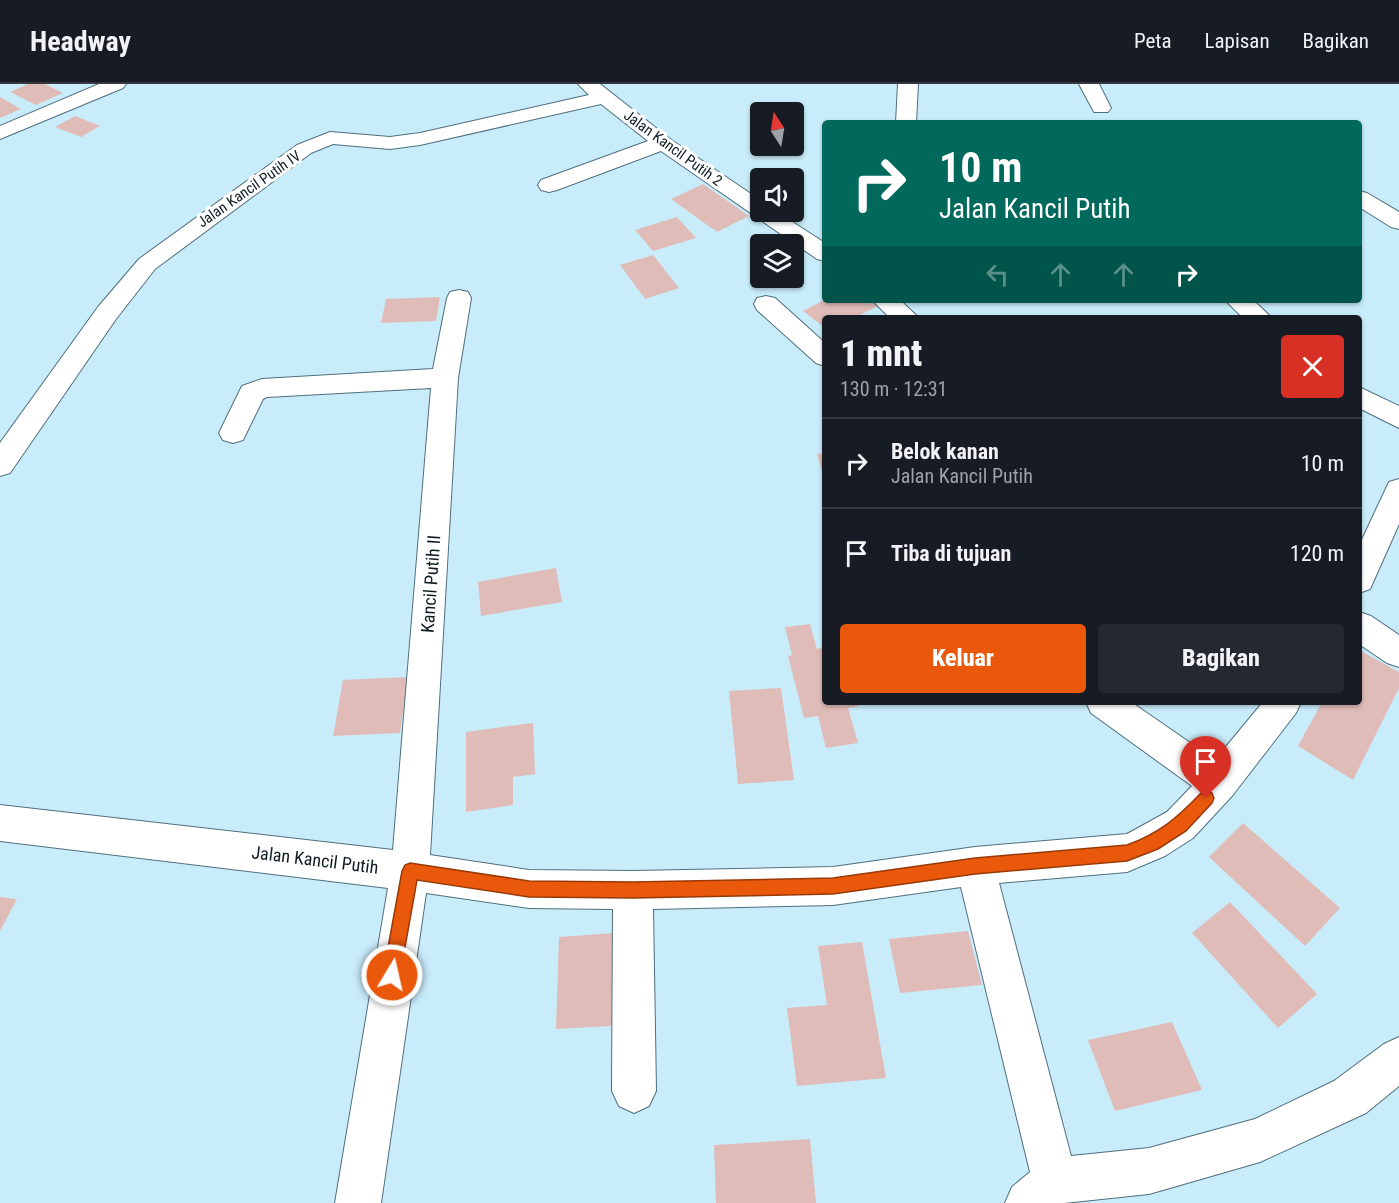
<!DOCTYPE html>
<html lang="id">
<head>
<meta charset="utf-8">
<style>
	body { margin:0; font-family:"Roboto Condensed",sans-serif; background:#242831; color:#f1f3f6; height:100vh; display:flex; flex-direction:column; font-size:22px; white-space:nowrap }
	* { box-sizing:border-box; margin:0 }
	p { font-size:20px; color:#9ea1a6 }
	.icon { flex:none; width:33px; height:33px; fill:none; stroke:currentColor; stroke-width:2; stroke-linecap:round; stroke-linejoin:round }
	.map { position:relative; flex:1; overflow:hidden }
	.drawer { position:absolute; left:822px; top:231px; width:540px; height:390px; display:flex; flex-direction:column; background:#171b24; border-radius:6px; box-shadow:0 2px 4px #0004 }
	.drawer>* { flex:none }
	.guide { position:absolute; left:822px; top:36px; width:540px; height:183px; border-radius:6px; box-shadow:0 2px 4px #0004; background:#00695c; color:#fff; overflow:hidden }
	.needle { width:39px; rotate:348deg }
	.fabs { position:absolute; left:750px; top:18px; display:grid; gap:12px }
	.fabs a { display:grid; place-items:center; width:54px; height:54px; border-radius:6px; background:#171b24; box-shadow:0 2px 4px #0004; font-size:30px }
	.pin { position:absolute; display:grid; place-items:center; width:51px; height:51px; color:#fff; margin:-62px -26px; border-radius:50% 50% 50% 0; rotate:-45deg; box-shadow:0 0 6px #0007 }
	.pin .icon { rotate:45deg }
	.me { position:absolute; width:66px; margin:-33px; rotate:9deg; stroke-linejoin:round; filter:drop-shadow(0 0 4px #0008) }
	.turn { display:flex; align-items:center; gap:21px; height:126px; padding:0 18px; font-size:27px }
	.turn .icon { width:78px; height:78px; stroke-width:2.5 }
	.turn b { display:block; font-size:42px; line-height:51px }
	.lanes { display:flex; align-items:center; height:57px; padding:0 18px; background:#0003; justify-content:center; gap:30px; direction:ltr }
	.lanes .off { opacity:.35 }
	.round { display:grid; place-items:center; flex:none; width:63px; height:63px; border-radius:6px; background:#242831 }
	.headline { display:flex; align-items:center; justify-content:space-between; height:102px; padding:0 18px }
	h1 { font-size:36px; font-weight:800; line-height:45px }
	.primary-button { display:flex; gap:12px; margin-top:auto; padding:12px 18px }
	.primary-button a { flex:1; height:69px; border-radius:6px; background:#ea580c; color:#fff; font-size:24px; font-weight:800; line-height:69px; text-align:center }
	.primary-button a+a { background:#242831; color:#f1f3f6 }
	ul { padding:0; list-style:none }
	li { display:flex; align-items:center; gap:18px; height:90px; padding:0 18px; border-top:2px solid #363941 }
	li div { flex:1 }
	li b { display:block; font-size:22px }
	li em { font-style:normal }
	header { display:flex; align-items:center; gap:36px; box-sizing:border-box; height:84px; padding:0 30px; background:#171b24; border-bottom:2px solid #363941 }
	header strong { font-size:28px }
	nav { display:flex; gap:33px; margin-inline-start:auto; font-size:21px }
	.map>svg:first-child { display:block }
	.building { fill:#e0bcb8 }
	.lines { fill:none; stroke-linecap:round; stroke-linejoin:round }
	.minor-casing { stroke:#4f6f7c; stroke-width:2 }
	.minor { fill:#fff; fill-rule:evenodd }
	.route { fill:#ea580c; stroke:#983908; stroke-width:1.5 }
	.labels { text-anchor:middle; stroke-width:6; stroke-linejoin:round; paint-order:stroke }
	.far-street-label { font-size:15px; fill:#0f1d22; stroke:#fff }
	.street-label { font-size:18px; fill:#0f1d22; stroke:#fff }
</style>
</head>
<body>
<header>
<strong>Headway</strong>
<nav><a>Peta</a><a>Lapisan</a><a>Bagikan</a></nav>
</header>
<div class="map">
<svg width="1399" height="1119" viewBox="0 0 1399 1119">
	<rect width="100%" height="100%" fill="#c9ecfb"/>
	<path class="building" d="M28,0H45L63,9L36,21L10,8Z
		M0,13L21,25L0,34Z
		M75,32L100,42L81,53L55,43Z
		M703,100L749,132L717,148L671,115Z
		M677,133L696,154L653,167L635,146Z
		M653,171L679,204L645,215L620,181Z
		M440,213L436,237L381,239L386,215Z
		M824,216H870L878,222L854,234H825V244L803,227Z
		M825,369V395H824L817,370Z
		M556,484L562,518L481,532L478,498Z
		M810,540L817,565L825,563V618H858L859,622L848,624L858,659L826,664L818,632L804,634L788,572L792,571L785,543Z
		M1359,566L1399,588V604L1353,696L1298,662L1322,618H1359Z
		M408,593L400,649L333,652L343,596Z
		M781,604L794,696L738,700L729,607Z
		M533,639L535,690L513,693V721L466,728V648Z
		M1243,739L1340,824L1305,862L1209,773Z
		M0,813L17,815L0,847Z
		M1230,818L1317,910L1278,944L1192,849Z
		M968,847L982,901L900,909L889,855Z
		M628,848L630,941L556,945L559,853Z
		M862,858L886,994L797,1002L787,924L827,921L818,862Z
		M1172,938L1202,1006L1115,1027L1088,956Z
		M810,1055L816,1119H716L714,1061Z"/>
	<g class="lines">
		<g class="minor-casing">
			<path id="minor" d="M99,0H126L123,4L0,55V42Z
				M578,0H600L670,55L760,116V128H777L825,159V177L817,175L661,67L557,106L549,108L541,106L538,101L541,96L648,57L601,20L420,61L390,65L333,60L311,69L155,185L116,235L10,389L0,392V359L98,223L139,175L297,61L330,48L390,53L420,49L589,11Z
				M898,0H918L916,39H896Z
				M1079,0H1099L1111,24L1108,28H1094Z
				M1359,107L1367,109L1399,128V145L1391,143L1359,123Z
				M459,206L468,208L471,214L458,294L430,771L529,786L633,787L833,783L975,763L1127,750L1167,728L1192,702L1091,629L1086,618H1131L1215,676L1263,618H1301L1296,629L1232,712L1193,754L1165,772L1127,788L999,799L1071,1072L1149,1064L1255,1035L1334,997L1384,960L1399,953V1002L1366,1029L1260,1078L1149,1110L1064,1119H1005L1012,1103L1030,1088L961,803L833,821L653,825L656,1007L649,1022L634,1029L619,1022L612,1007L613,825L529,824L426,809L381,1119H335L388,804L0,757V721L393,766L431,304L267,313L263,315L243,356L233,359L223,356L219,349L242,302L262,295L433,285L447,214L450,208Z
				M766,212L775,214L825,259V282L816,279L757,226L754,220L757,214Z
				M872,216H900L919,234H890Z
				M1225,216H1253L1272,234H1243Z
				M1359,303L1399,322V344L1359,324Z
				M1399,395V440L1370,505L1359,509V462L1389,398Z
				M1359,528L1371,532L1399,551V583L1387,579L1359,560Z"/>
		</g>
		<use href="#minor" class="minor"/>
	</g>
	<path class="route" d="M1206,707L1212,709L1214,714L1212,719L1186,747L1158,765L1127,777L975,790L833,810L633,814L529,813L417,796L400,891L398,897L392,900L386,897L383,891L402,787L405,781L410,779L529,797L633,798L833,794L975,774L1127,761C1160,749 1177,734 1201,709Z"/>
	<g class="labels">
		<g class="far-street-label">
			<text transform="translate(673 64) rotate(36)" y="5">Jalan Kancil Putih 2</text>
			<text transform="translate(249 105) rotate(-35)" y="5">Jalan Kancil Putih IV</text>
		</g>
		<g class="street-label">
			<text transform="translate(431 500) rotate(-86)" y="6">Kancil Putih II</text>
			<text transform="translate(315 776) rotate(7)" y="6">Jalan Kancil Putih</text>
		</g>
	</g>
</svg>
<div class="fabs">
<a><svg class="needle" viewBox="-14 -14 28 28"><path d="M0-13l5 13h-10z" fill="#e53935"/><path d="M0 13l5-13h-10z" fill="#9ea1a6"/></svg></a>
<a><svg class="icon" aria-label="sound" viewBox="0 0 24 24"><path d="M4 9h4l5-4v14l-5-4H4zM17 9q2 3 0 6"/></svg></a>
<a><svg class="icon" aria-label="layers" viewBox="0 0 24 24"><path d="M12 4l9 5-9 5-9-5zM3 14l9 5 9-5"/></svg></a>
</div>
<div class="pin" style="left:1206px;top:714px;background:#d93025"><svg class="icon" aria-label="arrive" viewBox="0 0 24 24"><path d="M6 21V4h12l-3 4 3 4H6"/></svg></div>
<svg class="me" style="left:392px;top:891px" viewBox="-20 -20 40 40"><circle r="17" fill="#ea580c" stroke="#fff" stroke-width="3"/><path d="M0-11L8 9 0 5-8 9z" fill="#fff"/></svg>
<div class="guide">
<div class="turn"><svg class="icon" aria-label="right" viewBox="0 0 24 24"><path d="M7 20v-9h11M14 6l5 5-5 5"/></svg><div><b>10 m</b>Jalan Kancil Putih</div></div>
<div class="lanes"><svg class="icon off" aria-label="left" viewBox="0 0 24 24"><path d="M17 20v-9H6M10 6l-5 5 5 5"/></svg><svg class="icon off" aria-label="ahead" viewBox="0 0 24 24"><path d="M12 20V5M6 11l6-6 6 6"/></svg><svg class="icon off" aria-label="ahead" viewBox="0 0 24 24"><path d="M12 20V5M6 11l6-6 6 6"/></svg><svg class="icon" aria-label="right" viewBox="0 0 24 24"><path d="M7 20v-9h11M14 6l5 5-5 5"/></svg></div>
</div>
<section class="drawer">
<div class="headline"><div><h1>1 mnt</h1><p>130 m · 12:31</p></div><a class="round" style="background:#d93025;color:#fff"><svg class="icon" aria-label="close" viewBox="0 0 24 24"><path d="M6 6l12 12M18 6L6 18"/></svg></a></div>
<ul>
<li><svg class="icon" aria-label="right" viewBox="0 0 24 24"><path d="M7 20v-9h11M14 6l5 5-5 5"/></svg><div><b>Belok kanan</b><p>Jalan Kancil Putih</p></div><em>10 m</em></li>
<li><svg class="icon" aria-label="arrive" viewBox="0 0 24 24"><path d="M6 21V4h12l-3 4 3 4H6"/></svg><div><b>Tiba di tujuan</b></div><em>120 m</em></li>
</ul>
<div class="primary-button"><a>Keluar</a><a>Bagikan</a></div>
</section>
</div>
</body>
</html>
